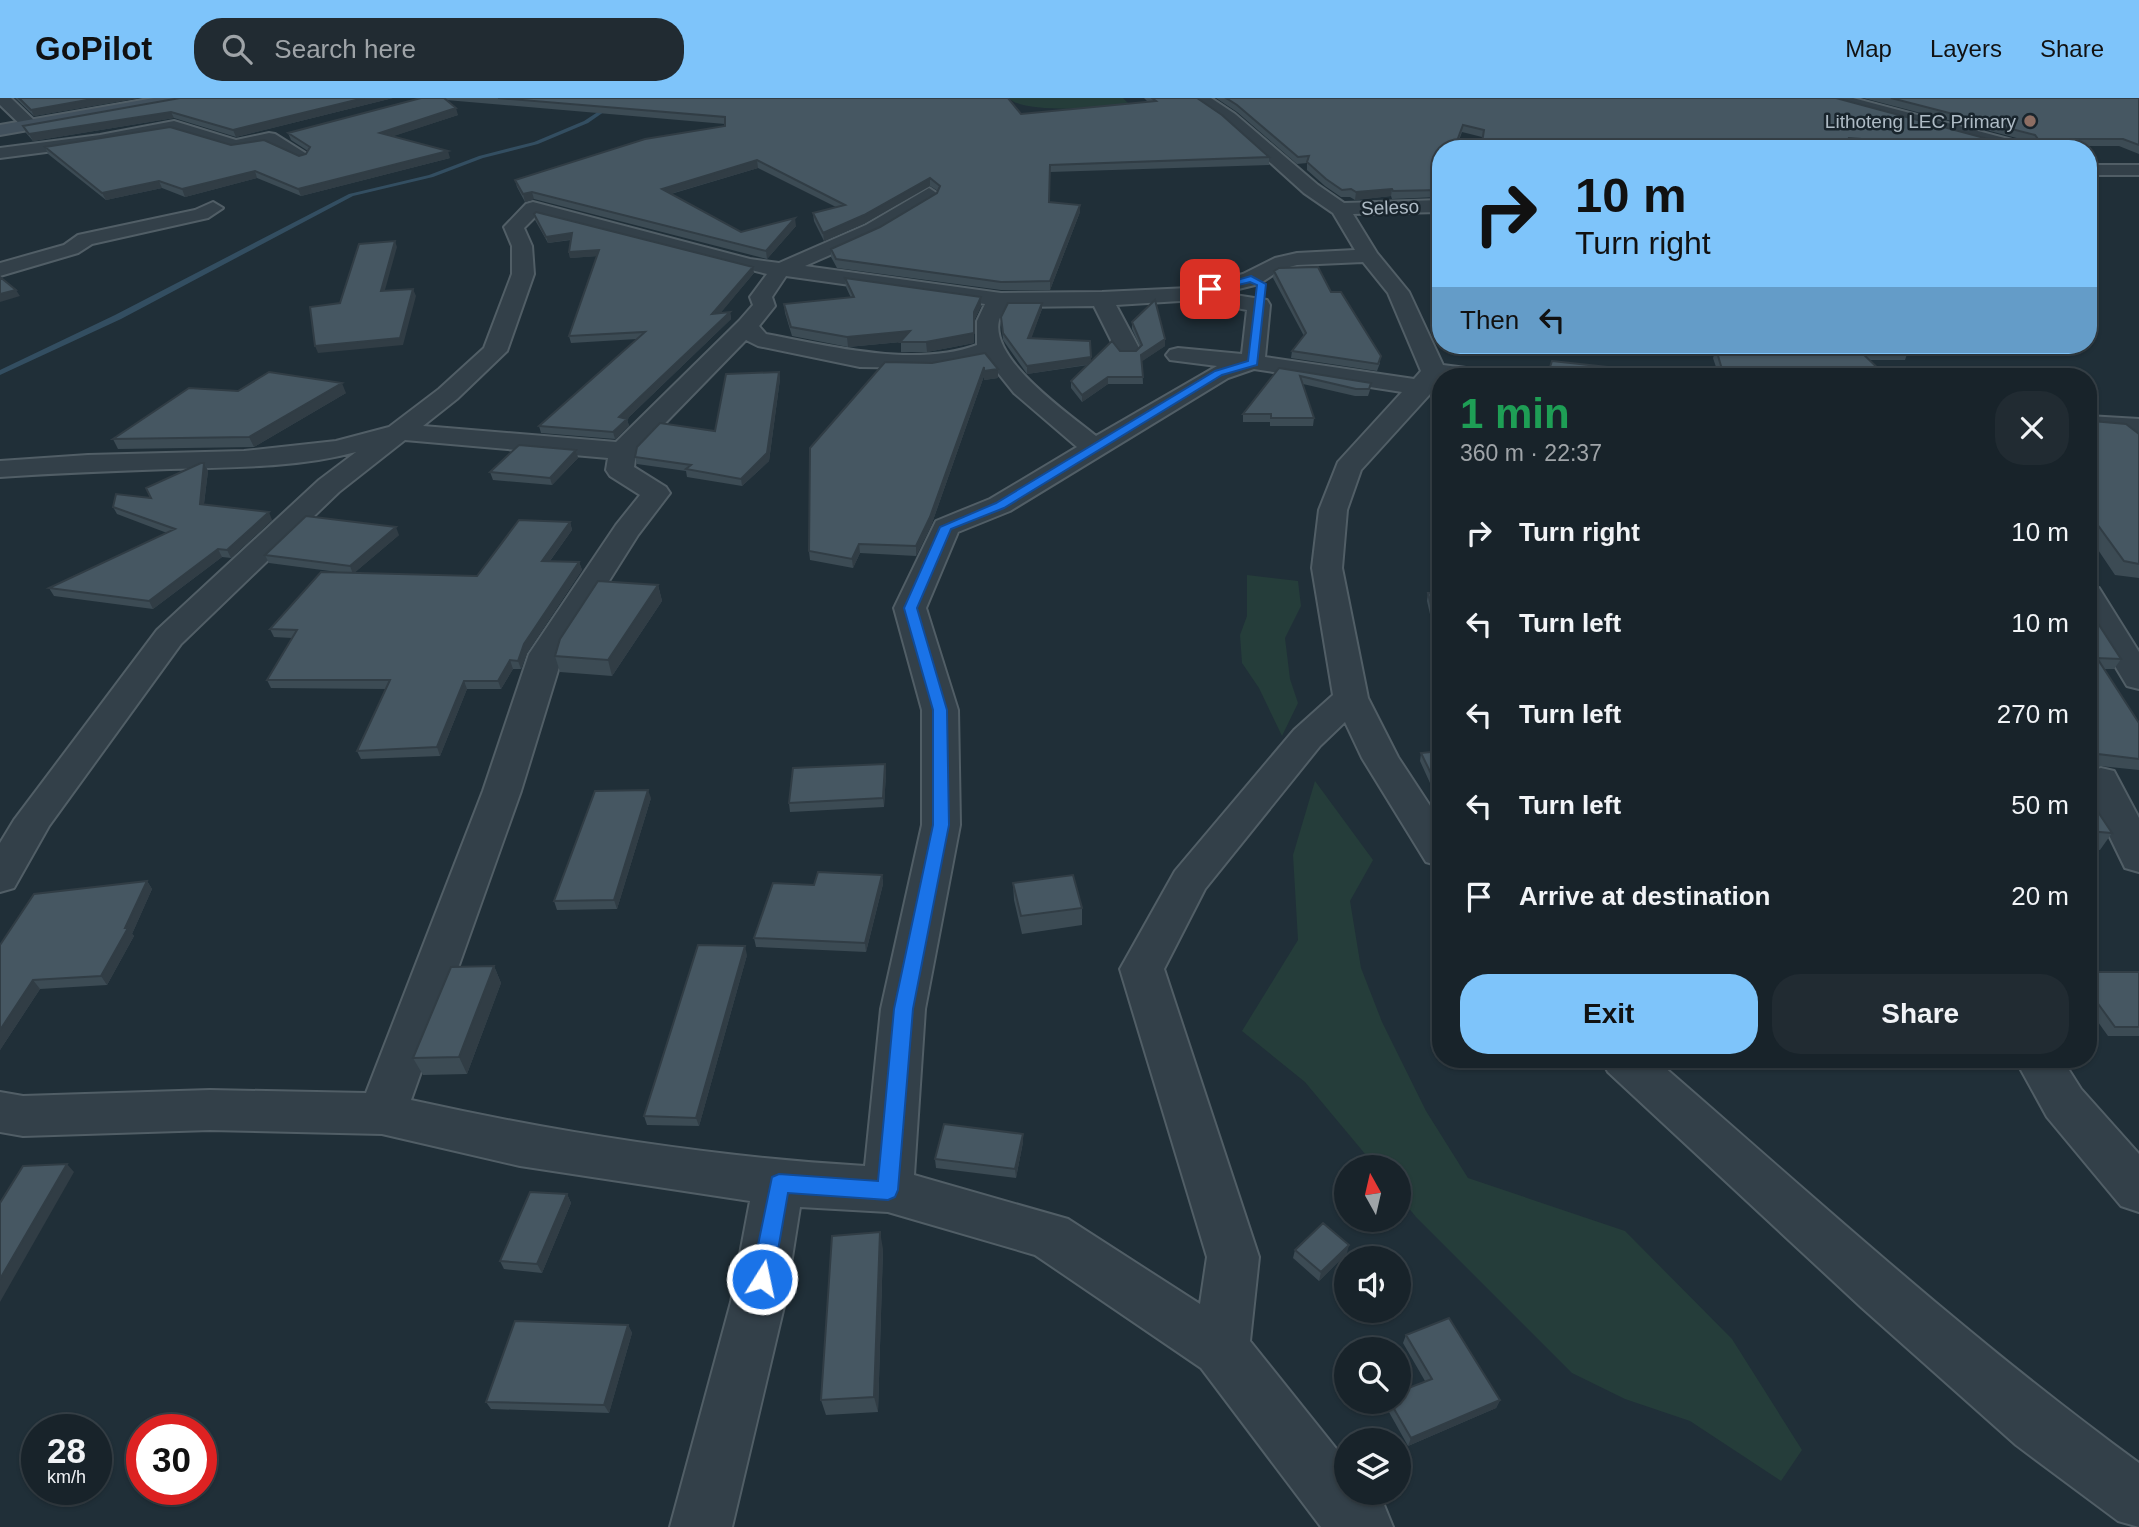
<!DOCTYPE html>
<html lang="en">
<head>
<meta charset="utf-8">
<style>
	body { margin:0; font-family:Arial,sans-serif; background:#212b32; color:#f1f3f6; height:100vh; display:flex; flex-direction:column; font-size:26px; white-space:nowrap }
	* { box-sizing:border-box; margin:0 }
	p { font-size:23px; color:#9fa4a8 }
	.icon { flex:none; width:38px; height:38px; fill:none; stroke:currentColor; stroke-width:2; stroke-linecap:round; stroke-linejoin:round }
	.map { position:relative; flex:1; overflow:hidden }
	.drawer { position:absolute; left:1432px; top:270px; width:665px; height:700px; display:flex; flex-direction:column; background:#18232a; border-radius:28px; box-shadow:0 2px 5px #0004,0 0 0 2px #364047 }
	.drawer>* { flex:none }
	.guide { position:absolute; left:1432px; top:42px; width:665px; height:214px; border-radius:28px; box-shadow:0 2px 5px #0004,0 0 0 2px #364047; background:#7ec4fa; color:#111; overflow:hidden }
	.needle { width:46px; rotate:352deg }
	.controls { position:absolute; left:1334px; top:1057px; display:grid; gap:14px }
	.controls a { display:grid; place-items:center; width:77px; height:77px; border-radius:50%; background:#18232a; box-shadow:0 2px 5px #0004,0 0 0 2px #364047; font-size:35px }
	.speed { position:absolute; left:21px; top:1316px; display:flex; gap:14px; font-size:35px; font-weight:700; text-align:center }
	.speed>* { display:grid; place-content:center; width:91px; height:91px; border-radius:50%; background:#18232a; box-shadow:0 2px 5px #0004,0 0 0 2px #364047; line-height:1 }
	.speed small { font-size:18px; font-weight:400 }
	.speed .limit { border:10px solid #d22; background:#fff; color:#111 }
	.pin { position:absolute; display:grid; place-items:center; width:60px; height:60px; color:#fff; margin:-30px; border-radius:14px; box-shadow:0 4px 10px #0006 }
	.me { position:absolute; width:77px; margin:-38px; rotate:10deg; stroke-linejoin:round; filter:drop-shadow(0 0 5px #0008) }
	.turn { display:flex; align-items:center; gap:24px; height:147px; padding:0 28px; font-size:32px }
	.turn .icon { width:91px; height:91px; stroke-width:2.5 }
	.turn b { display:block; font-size:49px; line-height:60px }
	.then { display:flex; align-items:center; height:66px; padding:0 28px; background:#0003; gap:14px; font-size:26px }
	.round { display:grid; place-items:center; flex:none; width:74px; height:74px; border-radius:28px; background:#212b32 }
	.overview { display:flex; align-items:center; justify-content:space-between; height:119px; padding:0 28px }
	h1 { font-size:42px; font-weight:600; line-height:52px; color:#1e9e55 }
	.primary-button { display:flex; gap:14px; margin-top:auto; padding:14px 28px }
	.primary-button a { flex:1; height:80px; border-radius:28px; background:#7ec4fa; color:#111; font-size:28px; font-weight:600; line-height:80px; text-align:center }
	.primary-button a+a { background:#212b32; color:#f1f3f6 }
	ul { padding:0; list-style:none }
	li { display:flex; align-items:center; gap:21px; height:91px; padding:0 28px }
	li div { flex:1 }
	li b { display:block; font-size:26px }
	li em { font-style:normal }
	header { display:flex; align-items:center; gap:42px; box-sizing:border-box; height:98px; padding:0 35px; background:#7ec4fa; color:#111 }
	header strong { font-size:33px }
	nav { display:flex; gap:38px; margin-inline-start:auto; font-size:24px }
	.search { width:490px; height:63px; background:#212b32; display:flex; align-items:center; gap:18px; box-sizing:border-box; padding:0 24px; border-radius:28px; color:#9fa4a8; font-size:26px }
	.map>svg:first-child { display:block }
	.green { fill:#253d3a }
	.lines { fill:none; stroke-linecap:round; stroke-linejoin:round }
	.stream { fill:#334e61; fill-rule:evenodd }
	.minor-casing { stroke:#515e66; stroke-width:4 }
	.secondary-casing { stroke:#515e66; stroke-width:4 }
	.minor { fill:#334049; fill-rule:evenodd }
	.secondary { fill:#41505c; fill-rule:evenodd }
	.wall { fill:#3c4b54 }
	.shaded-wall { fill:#313d45 }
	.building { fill:#465762; stroke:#313d45; stroke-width:2 }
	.route { fill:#1a73e8; stroke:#114b97; stroke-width:2 }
	.education-dot { fill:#8d6e63; stroke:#19252d; stroke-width:2.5 }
	.labels { text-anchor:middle; stroke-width:5; stroke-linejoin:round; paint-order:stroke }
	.far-poi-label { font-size:19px; fill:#aebbc5; stroke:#19252d; text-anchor:end }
	.far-street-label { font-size:19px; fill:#aebbc5; stroke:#19252d }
</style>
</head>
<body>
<header>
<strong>GoPilot</strong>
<div class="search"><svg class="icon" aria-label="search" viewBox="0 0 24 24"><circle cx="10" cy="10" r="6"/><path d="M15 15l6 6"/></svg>Search here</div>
<nav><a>Map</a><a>Layers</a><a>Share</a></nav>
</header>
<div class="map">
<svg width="2139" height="1429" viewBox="0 0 2139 1429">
	<rect width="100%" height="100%" fill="#202f38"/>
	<path class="green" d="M1009,0H1123L1130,7C1104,10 1021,16 1009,0Z
		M1247,477L1298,483L1301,508L1285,540L1290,581L1298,605L1282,638L1259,590L1242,565L1240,537L1247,518Z
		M1315,683L1373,762L1350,803L1361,870L1382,924L1426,1013L1468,1080L1625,1133L1732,1241L1802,1352L1781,1383L1690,1323L1625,1301L1572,1275L1416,1119L1398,1097V1069H1376L1305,984L1242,933L1298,842L1293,757Z"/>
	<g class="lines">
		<path class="stream" d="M619,0H624L588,25L538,46L483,60L433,79L353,98L121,221L0,277V272L115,217L349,96L429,77L479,58L534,44L584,23Z"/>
		<g class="minor-casing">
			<path id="minor" d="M0,0H11L36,24L38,27L36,30H24L0,7Z
				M1192,0H1211L1235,16L1318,87L1344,105L1440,102V114L1353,116L1377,155L1409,194L1443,267L1489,273L1492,278H1440L1431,295L1361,372L1347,412L1342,470L1368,600L1398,659L1440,723V768L1426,764L1362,660L1345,624L1320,648L1205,791L1164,871L1259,1159L1250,1243L1346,1363V1395H1371L1384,1407L1393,1429H1321L1201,1270L1035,1157L888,1114L800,1109L785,1204L732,1429H670L731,1204L750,1103L520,1068L382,1036L210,1032L23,1038L0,1034V994L23,998L210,992L366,995L483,693L529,556L616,427L640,397L610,378L606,372L608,360L405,342L339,394L181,546L49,728L14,790L0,794V745L14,722L157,532L319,382L356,354C297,370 231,369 170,371C113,373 57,375 0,379V363L88,357L244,353L336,343L389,329L439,291L484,250L512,176V148L504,129L526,106L533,104L750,161L779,165L866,127L929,90L938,96L936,100L880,135L805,168L1001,195L1102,194L1189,190L1243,176L1275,160L1297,155L1355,152L1333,115L1304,95L1223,22ZM537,117L767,176L750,199L753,207L739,223L616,344L423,328L457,301L507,253L534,176L532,148L524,130ZM1363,164L1388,195L1421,273L1414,281L1265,259L1270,207L1267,202L1222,195L1259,186L1282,171L1297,167ZM786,178L985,206L977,223V247C915,270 829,248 766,236L759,228L775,208L772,199ZM1196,202L1247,212L1242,256L1178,250L1170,252L1166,257L1170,262L1217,268L1096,338C1070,316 968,248 1007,209L1094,208L1116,252L1120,257H1136L1140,252L1116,207ZM746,242L758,248L860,269L933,270L986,260L1014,295L1077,349L990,401L936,423L894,510L922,612V727L881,911L865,1068C712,1059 560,1035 411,1002L521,693L563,556L638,437L670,395L666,389L634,369L636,355ZM1254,271L1402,294L1338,364L1319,412L1312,470L1333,597L1294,632L1175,773L1120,871L1207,1159L1200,1206L1068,1121L914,1077L925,911L960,727L958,612L926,510L958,434L1010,413L1228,280Z
				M1827,0H1853L2031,47L2033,51H2005L1830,3Z
				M174,23L236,42L269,35L275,36L310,58L301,63L267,46L235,52L173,33L100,47L0,60V50L100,37Z
				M2088,67H2139V77H2088Z
				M213,104L223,110L208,120L92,146L78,155L0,178V165L64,147L78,137L195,112Z
				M2088,318L2139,321V337L2088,334Z
				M2088,488L2099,490L2139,554V591L2127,588L2088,523Z
				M2101,670L2114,673L2139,720V774L2125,770L2088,694V673Z
				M1601,961H1655C1814,1099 1969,1241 2139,1365V1429L2118,1423L2016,1347L1861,1209L1608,974Z
				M2015,961H2062L2081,991L2139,1056V1114L2121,1108L2047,1019Z"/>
		</g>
		<g class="secondary-casing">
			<path id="secondary" d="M154,0H189L181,5L0,37V27Z"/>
		</g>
		<use href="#minor" class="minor"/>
		<use href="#secondary" class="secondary"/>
	</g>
	<path class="wall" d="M15,0H139L34,18Z
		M393,0L236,39L174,20L33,43L26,35L23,28L179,1Z
		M421,0H1008L1021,16L1148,4L1144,0H1197L1269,59V67L1050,74L1049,104L1080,107V114L1050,192H1001L837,170L831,159V151L880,129L937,95L938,93L930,88L865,125L824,143L814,123L813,115L836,109L758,70L671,96L741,134L796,128L767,161L534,101L525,104L517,89L515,82L725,28V26L446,2L458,17L393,38L450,60L301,98L257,80L185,99L162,90L106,102L48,56L45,49L231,47L299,58L306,56L308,53L291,42L288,35Z
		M1216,0H1836L2005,48L2004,51H1900L1862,48L1867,51H1480L1482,39L1462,34L1438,99L1392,101L1391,98L1355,102L1350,99H1341L1325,88L1307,72V65L1297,66L1237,14Z
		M1863,0H2139V56L2119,48H2034L2032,44Z
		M534,116L754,175L720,215L730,214L731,221L627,321L629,328L615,341L541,335L539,328L637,241L571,245L569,238L597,158L570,160L569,154L571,142L548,145L535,122Z
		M1274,173L1331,194L1380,265L1377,273L1291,260L1292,253L1304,238L1273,180Z
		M845,180L981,199V208L974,223V245L927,254H901V244L848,249L792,238L785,215L784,206L851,200L846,189Z
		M1042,211L1031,240L1091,264L1120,253H1136L1140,249L1132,231V224L1165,248L1142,263L1143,286H1108L1082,304L1071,290V283L1088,267L1027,276L1003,242L1001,219Z
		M1737,247H1905L1908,253L1905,262H1869L1886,278H1719L1713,260L1716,251L1744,254Z
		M932,265L998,280L984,282V278L931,428L916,458L860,455L853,470L810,462L809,453Z
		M1279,270L1371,285L1370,292L1368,298H1355L1303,286L1314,320L1313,328H1270V324H1243V316Z
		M2002,272L2063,278H1999Z
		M779,274L780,281L769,363L742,388L687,379L686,373L637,366L635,359L715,333Z
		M238,293L346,295L254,349L118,351L113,341Z
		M2088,298L2092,308L2093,323L2139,336V480L2115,477L2088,437Z
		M576,352L578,360L552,387L493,382L490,374Z
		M204,365L208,373L204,406L272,422L231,460L222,459L153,511L54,498L49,490L167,435L117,416L113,409L150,400L146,390Z
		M570,424L572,432L550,463L579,464L582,472L527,555L521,571H513L501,591H467L440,658L361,661L357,653L386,591L271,590L267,582L292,540L274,539L270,531L345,475L269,465L265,457L399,437L354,475L477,478Z
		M658,487L662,503L612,578L560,574L555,558Z
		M1428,495L1440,496V561L1427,503Z
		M2088,510L2121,561L2114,571H2104L2139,625V672L2090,667L2088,663Z
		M1440,653V707L1420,663L1421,655Z
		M885,666L886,675L884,709L790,714L789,705Z
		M2088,699L2112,735L2100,752L2088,751Z
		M651,700L617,811L557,812L554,803Z
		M882,777L883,786L866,854L756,849L754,840L814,787Z
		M147,783L152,791L132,836L134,838L107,887L40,891L0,952V847Z
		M1013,785L1082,810V827L1022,836L1014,802Z
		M747,857L699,1028L647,1027L644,1018Z
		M494,868L501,885L467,976L423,977L413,960Z
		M2088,874H2139V938H2108L2088,910Z
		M1023,1036V1044L1016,1080L936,1070L935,1061Z
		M567,1096L571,1105L542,1175L504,1171L500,1163Z
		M883,1151L878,1314L826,1317L821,1302Z
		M1295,1152L1347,1155L1319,1183L1293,1160Z
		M628,1227L632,1235L609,1315L491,1311L486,1304Z
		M1406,1237L1500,1302L1496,1310L1408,1348L1385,1307L1386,1304H1398L1425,1283L1403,1245Z"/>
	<path class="shaded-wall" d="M98,0H139L34,18L31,12Z
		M364,0H393L236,39L233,32Z
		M456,10L458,17L382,42L380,35Z
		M171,14L174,20L33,43L29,36Z
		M448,53L450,60L301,98L298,91Z
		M757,62L758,70L663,98L662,91Z
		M255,73L257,80L185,99L182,91Z
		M930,80V88L865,125L824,143L823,135Z
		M159,83L162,90L106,102L102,95Z
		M1392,91L1391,98L1355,102L1356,94Z
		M532,94L534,101L525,104L523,96Z
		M1080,107V114L1050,192V183Z
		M795,120L796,128L767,161L766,153Z
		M572,135L574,141L548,145L546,139Z
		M395,143L397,149L383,199L381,193Z
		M599,152L600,158L570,160L569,154Z
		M753,169L754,175L714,223L712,216Z
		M413,191L416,198L403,247L318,255L315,248Z
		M16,192L20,198L0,204V196Z
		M981,199V208L974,223V245L927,254L926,244L974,214Z
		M1042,205V211L1029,247L1028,240Z
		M730,214L731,221L627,321L629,328L615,341L613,334L619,319Z
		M910,233L911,243L848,249L847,239Z
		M1165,241V248L1141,264V257Z
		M1091,259V266L1027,276V268Z
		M984,269L998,271V280L984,282V278L931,428L916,458V448Z
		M779,274L780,281L769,363L742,388L741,381Z
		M1108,279V286L1082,304V297Z
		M342,285L346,295L254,349L249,339Z
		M576,352L578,360L552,387L550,380Z
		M204,365L208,373L203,413L200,406Z
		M269,414L272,422L231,460L227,452Z
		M570,424L572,432L544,471L542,463Z
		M396,429L399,437L353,476L350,468Z
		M859,446L860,455L853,470L852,461Z
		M218,451L222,459L153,511L149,503Z
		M579,464L582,472L527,555L521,571L518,563L524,546Z
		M658,487L662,503L612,578L608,562Z
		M510,562L513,571L501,591L498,583Z
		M464,583L467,591L440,658L437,649Z
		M885,666L886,675L884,709L883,700Z
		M648,692L651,700L617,811L614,802Z
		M882,777L883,786L866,854L865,845Z
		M147,783L152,791L132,836L134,838L107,887L101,878Z
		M745,848L747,857L699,1028L696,1020Z
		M494,868L501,885L467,976L459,959Z
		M33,882L40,891L0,952V932Z
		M1023,1036V1044L1016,1080L1015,1071Z
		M67,1066L74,1074L0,1204V1181Z
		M567,1096L571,1105L542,1175L537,1166Z
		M880,1134L883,1151L878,1314L874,1299Z
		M1349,1147L1347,1155L1319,1183L1321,1174Z
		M628,1227L632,1235L609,1315L604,1307Z
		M1500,1302L1496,1310L1408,1348L1411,1340Z"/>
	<path class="building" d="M19,0H98L31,12Z
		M180,0H364L233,32L171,14L29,36L23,28Z
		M421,0H444L456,10L380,35L448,53L298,91L255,73L182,91L159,83L102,95L45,49L170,29L231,47L264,42L299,58L306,56L310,49L288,35Z
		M498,0H1008L1021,16L1156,3L1152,0H1197L1222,17L1269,59L1050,67L1049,104L1080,107L1050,183L1001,184L836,161L831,151L880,129L937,95L940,88L930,80L864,117L823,135L813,115L845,107L757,62L662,91L741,134L795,120L766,153L532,94L523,96L515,82L645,41L725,28V19Z
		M1226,0H1836L2003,45L2005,48L1971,49L1848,40L1867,51H1679L1675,47L1551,51H1481L1484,32L1463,27L1454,51H1440V92L1393,93L1392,91L1356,94L1351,91L1342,92L1326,81L1307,64L1309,58L1298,59L1237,7Z
		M1891,0H2139V47L2123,41H2038L2035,37Z
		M536,114L753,169L712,216L730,214L619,319L627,321L613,334L539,328L645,234L569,238L599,152L569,154L572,135L546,139L534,116Z
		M395,143L381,193L413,191L400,240L315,248L310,209L340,205L359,146Z
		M1318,169L1331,194H1341L1381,258L1378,266L1292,253L1306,235L1274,173L1279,170Z
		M0,179L16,192L0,196Z
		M845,180L981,199L974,214V235L926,244H900L910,233L847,239L791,229L784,206L854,199Z
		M1155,202L1165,241L1141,257L1143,279H1108L1082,297L1071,283L1112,243L1120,253H1136L1142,247L1132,224Z
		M1008,205H1042L1028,240L1090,243L1091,259L1027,268L1003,235L1001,219Z
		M1750,247H1905L1908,253H1860L1886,278H1724L1716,251L1759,255Z
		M985,255L998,271L984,273V269L930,419L916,448L859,446L852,461L809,453L810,350L885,264L932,265Z
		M1552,263L1626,271L1628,278H1547Z
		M1279,270L1371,285L1369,291H1356L1300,278L1314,320H1271V316H1243Z
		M2002,272H2056L2063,278H2010Z
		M269,274L342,285L249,339L113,341L189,290L238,293Z
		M779,274L767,355L741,381L686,371L691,367L635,359L637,349L660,325L715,333L726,276Z
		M2088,298L2095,303L2092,306L2093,323L2126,326L2139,336V466L2124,463L2092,419L2088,410Z
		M519,347L576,352L550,380L490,374Z
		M201,365H204L200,406L269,414L227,452L218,451L149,503L49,490L175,431L113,409L116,396L151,400L146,390Z
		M306,418L396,429L350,468L265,457Z
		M519,422L570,424L542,463L579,464L524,546L518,563L510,562L498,583H464L437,649L357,653L390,582H267L297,532L270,531L321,474L477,478Z
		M598,483L658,487L608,562L555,558L560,541Z
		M1428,495L1440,496V544Z
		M2088,510L2121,561L2097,560L2139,625V661L2098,656L2088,640Z
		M1440,653V694L1421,655Z
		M885,666L883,700L789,705L793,670Z
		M648,692L614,802L554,803L595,693Z
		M2088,699L2112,735L2088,733Z
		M818,774L882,777L865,845L754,840L773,785L814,787Z
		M1073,777L1082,810L1021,818L1013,785Z
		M147,783L125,830H128L101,878L33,882L0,932V847L34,796Z
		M698,847L745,848L696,1020L644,1018Z
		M494,868L459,959L413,960L451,869Z
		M2088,874H2139V929H2115L2088,892Z
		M944,1026L1023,1036L1015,1071L935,1061Z
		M67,1066L0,1181V1105L23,1068Z
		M530,1094L567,1096L537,1166L500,1163Z
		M1323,1125L1349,1147L1321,1174L1295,1152Z
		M880,1134L874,1299L821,1302L832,1138Z
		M1449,1220L1500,1302L1411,1340L1390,1304H1398V1294L1432,1281L1406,1237Z
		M515,1223L628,1227L604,1307L486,1304Z"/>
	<path class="route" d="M1251,178L1266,186L1257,267L1222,277L1004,410L951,431L917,510L947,612L949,727L913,911L898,1092L895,1099L888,1102L788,1095L773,1181L770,1188L762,1191L754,1188L751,1181L772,1079L779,1076L878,1083L894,911L933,727V612L904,510L940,429L996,405L1215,273L1248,263L1257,187L1250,184L1210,194L1205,191Z"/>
	<circle class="education-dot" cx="2030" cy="23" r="7"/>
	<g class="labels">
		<g class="far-poi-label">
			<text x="2016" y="30">Lithoteng LEC Primary</text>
		</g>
		<g class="far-street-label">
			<text transform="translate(1390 109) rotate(-2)" y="7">Seleso</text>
		</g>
	</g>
</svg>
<div class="controls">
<a><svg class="needle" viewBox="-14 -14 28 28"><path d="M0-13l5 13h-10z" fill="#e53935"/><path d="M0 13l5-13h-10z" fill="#9fa4a8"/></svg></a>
<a><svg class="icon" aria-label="sound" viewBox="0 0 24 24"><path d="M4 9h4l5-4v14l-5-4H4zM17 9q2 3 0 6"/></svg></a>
<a><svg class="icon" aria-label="search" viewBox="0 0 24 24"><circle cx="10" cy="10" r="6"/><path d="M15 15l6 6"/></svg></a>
<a><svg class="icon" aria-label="layers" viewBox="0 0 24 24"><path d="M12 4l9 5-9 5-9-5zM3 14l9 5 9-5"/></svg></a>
</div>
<div class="speed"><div>28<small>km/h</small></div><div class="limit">30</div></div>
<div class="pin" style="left:1210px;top:191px;background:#d93025"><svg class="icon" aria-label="arrive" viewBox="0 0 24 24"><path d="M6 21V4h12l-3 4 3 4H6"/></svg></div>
<svg class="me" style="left:762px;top:1181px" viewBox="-20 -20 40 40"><circle r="17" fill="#1a73e8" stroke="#fff" stroke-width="3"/><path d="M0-11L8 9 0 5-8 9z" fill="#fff"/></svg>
<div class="guide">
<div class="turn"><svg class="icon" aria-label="right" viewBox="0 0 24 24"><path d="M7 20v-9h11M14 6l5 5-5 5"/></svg><div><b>10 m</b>Turn right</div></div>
<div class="then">Then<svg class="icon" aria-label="left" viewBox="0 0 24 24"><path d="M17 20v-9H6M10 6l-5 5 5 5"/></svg></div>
</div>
<section class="drawer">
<div class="overview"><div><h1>1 min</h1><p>360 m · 22:37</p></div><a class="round"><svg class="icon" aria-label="close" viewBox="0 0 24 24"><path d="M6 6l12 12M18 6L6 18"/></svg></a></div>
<ul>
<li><svg class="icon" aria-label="right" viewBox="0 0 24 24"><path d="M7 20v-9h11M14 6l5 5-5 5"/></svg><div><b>Turn right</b></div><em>10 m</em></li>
<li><svg class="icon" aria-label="left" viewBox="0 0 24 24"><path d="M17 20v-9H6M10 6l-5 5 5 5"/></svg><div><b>Turn left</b></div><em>10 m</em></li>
<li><svg class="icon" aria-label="left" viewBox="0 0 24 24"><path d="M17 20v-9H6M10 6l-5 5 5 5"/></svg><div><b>Turn left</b></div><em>270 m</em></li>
<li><svg class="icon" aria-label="left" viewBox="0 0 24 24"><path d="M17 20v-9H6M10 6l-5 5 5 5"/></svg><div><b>Turn left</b></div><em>50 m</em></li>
<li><svg class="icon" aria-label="arrive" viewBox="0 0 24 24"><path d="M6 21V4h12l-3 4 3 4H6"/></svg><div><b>Arrive at destination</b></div><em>20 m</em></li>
</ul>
<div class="primary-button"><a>Exit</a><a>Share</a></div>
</section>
</div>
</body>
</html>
